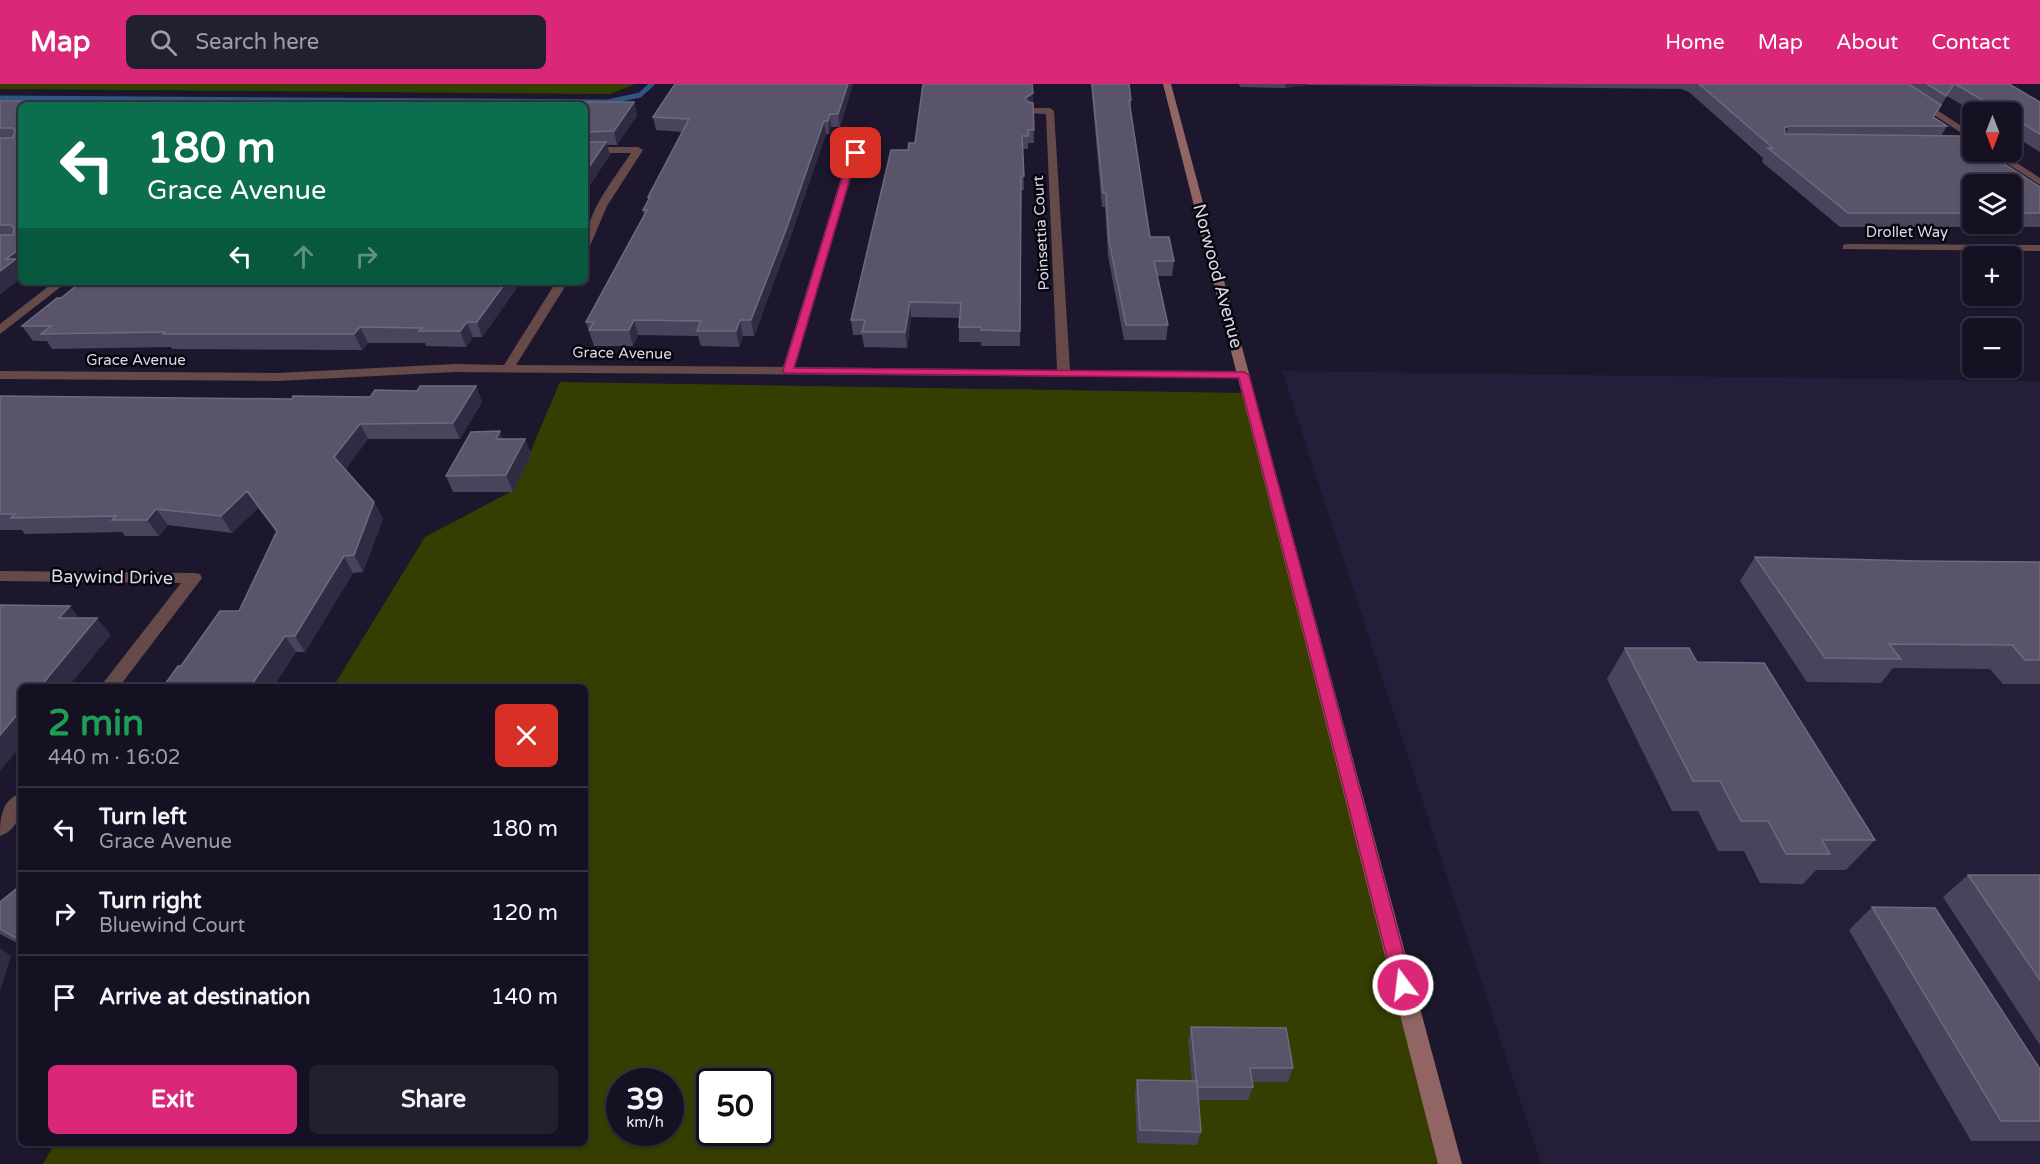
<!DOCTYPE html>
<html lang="en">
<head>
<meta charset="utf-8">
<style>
	body { margin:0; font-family:"Varela Round",sans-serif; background:#221f2f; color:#f1f3f6; height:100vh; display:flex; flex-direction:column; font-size:22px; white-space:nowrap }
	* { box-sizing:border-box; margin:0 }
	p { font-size:20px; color:#9d9da5 }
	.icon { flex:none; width:33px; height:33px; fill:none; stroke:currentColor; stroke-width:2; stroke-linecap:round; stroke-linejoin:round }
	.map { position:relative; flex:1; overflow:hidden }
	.panel { position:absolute; left:18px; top:600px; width:570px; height:462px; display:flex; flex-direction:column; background:#151122; border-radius:9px; box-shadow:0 2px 4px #0004,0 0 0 2px #343140 }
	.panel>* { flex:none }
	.hud { position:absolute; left:18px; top:18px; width:570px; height:183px; border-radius:9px; box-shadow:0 2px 4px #0004,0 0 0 2px #343140; background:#0b6e4f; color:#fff; overflow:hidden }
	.needle { width:39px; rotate:180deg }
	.fabs { position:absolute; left:1962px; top:18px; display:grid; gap:12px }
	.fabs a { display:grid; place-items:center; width:60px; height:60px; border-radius:9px; background:#151122; box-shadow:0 2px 4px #0004,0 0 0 2px #343140; font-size:30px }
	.speed { position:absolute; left:606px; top:984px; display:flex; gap:12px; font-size:30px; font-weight:700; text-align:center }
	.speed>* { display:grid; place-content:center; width:78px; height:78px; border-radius:50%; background:#151122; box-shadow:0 2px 4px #0004,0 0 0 2px #343140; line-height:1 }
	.speed small { font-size:15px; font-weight:400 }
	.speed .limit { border:3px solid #111; border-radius:9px; background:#fff; color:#111 }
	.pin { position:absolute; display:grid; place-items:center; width:51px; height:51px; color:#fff; margin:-26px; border-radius:12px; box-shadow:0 3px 9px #0006 }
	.me { position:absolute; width:66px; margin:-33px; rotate:345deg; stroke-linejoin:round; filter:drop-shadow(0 0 4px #0008) }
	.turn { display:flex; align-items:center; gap:21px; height:126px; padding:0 30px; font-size:27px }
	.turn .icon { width:78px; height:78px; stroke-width:2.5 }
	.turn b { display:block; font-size:42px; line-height:51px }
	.lanes { display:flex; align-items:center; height:57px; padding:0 30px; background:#0003; justify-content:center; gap:30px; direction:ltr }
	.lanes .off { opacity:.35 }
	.round { display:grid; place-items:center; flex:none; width:63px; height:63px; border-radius:9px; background:#221f2f }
	.head { display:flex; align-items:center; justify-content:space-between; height:102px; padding:0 30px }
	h1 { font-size:36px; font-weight:700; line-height:45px; color:#1e9e55 }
	.cta { display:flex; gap:12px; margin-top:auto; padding:12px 30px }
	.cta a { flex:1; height:69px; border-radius:9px; background:#db2777; color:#fff; font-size:24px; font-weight:700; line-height:69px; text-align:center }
	.cta a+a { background:#221f2f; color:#f1f3f6 }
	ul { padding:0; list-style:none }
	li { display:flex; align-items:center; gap:18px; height:84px; padding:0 30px; border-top:2px solid #343140 }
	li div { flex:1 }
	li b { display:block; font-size:22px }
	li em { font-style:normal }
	header { display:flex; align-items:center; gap:36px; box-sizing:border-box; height:84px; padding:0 30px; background:#db2777; color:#fff }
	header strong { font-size:28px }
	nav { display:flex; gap:33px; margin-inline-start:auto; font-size:21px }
	.search { width:420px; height:54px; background:#221f2f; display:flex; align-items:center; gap:15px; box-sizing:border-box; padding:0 21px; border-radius:9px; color:#9d9da5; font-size:22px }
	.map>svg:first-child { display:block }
	.built { fill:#251e3a }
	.green { fill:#353d00; fill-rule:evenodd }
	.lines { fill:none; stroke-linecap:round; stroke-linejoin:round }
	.stream { stroke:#315581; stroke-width:5 }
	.minor { fill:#664a49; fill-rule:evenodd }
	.secondary { fill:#906563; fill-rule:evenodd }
	.wall { fill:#49445c; fill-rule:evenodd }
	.shaded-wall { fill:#302b43 }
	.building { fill:#59546a; stroke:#6d697e; stroke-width:1.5 }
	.route { fill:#db2777; stroke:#8e194d; stroke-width:1.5 }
	.labels { text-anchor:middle; stroke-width:5; stroke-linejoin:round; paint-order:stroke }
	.far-street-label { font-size:15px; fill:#dbd8e7; stroke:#06050d }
	.street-label { font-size:18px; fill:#dbd8e7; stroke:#06050d }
</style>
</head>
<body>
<header>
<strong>Map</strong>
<div class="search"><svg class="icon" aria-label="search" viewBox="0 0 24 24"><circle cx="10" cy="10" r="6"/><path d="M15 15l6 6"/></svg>Search here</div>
<nav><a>Home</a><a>Map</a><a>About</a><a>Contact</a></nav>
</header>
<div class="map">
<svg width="2040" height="1080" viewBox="0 0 2040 1080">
	<rect width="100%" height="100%" fill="#1c172d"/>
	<path class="built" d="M1282,287L2040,297V1080H1541Z"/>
	<path class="green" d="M0,0H635L610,10L0,5Z
		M560,298L1243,309L1448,1080H43L55,1059H585V603H333L425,453L514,406ZM620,998H670V1048H620ZM710,998H760V1048H710Z"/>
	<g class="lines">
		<path class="stream" d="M0,14L608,18L640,11L652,0"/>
		<path class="minor" d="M1887,0H1897L1972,49V56Z
			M1031,24H1050L1054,27L1070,286L1244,287L1250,291L1249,294L455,288L277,297L0,295V287L277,289L455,280L504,281L556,198H568L516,281L783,283L846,77L853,66L872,53L877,56L860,70L856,77L795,283L1057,286L1046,30L1028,29L1027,27Z
			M585,63H638L643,66L607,122L590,162L585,165C585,129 612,98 631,69H585Z
			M1989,68H2000L2040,94V101Z
			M1847,160L2040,161V167L1843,165V161Z
			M54,198H67L0,250V240Z
			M0,487L194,489L200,490L202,494L119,603H100L181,499L0,497Z
			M21,709C21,727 20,745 0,752C0,735 1,716 21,709Z"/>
		<path class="secondary" d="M1163,0H1171L1462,1080H1438Z"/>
	</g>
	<path class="wall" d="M853,0L840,43H831L829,50H826L788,160L754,252H743L739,263L701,262L698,252L638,251L633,262H594L586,238L644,131L643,126L649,116L648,113L682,48L656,46L653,33Z
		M1091,0H1129L1131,16V27L1150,153L1174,177L1172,192H1157L1168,241L1166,256H1124L1108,172L1105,123H1102Z
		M1239,0H2009L2040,18V68L2012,51V28H1974L1947,12L1934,33L1947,42L1941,52L2040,103V143H1840L1762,78L1763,74L1689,8L1681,5L1307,1L1285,4L1240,3ZM1972,100H2012V140H1972Z
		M0,17L256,21H549H21V194L0,210Z
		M634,18L637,31L617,61H607L610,71L585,108V21Z
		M1033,19L1034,59H1028V65H1023L1024,106H1021L1020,262H981V258H959V243L960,234L911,233L907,264L864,263L862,251H853L851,236L908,66L915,59Z
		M81,198H521L482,253H473L466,263L426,262L425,259H368L362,266L172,265L171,263L52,265L47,257H33L22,242L61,214Z
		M476,302L482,318L460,355H368L345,386L374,418L383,435L363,488L353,489L305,568H296L273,603H163L181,582L239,527L277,449L258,424L232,449L168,441L159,452H125L122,448L25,450L22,446H0V312L292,315L370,313L417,307Z
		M503,355H525L531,371L513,408H453L446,392Z
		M1755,473L1918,477L2040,478V600H2003L1990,585L1893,584L1881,599L1807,598L1740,497Z
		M1625,564L1697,578L1875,756L1846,786H1816L1803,800L1760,799L1744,767H1718L1698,727H1672L1607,595Z
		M1968,791H2040V961L1943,813Z
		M21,801V861L0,850V818Z
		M1872,823L2040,985V1057H1971L1849,846Z
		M1191,943L1293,984L1288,998H1252L1253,1003L1248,1016H1198L1201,1048L1197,1061L1137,1059L1135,1010L1137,996L1192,997L1188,957Z"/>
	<path class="shaded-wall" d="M848,0H853L840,43L838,30Z
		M1285,0H1307V1L1285,4Z
		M1033,9V22L1025,26V14Z
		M634,18L637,31L617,61L614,47Z
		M830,30L831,43L829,50L828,37Z
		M824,37L826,50L788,160L754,252L751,236Z
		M1789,42L1783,55L1784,44Z
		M606,58L610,71L585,108V89Z
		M21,164V194L0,210V187L6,175Z
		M506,198H521L482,253L477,238Z
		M910,218L911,233L907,264L905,248Z
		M634,236L638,251L633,262L629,246Z
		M740,236L743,252L739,263L736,247Z
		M467,238L473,253L466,263L460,247Z
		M360,243L368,259L362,266L354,250Z
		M476,302L482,318L460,355L453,339Z
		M360,340L368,355L343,389L334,373Z
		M500,347L506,363L496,355Z
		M525,355L531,371L513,408L506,391Z
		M247,407L258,424L232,449L221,432Z
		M374,418L383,435L363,488L354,471Z
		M156,425L168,441L159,452L147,436Z
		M344,472L353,489L305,568L295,552Z
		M70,522L83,539L59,534Z
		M97,534L111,551L68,603H40Z
		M285,552L296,568L273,603H250Z
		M21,626V662L0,687V651Z
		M0,864L11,872L0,907Z"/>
	<path class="building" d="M675,0H848L838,30H830L828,37H824L786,146L751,236H740L736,247H697L701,237L634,236L629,246H589L594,238H586L647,126H643L650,113H648L689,35L653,33Z
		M923,0H1032L1033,9L1025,14L1028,18L1033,19L1034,46H1028V52H1022L1024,92H1021L1020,247L981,246V243H959L961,219L910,218L905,248H862L865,236H851L891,66H908L909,59H915Z
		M1092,0H1129L1131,16H1129L1150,153H1169L1174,177H1154L1168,241H1126L1109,157L1106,109H1103Z
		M1699,0H1909L1941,21L1933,33L1947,42H1789L1784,44L1785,50L1962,52L1972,59V68H1986L2040,103V129H2012V100H1972V129H1848L1768,64H1773Z
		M1927,0H1954L1946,12Z
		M1955,0H2009L2040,18V50L2012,33V28H2003Z
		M0,17H255L250,21L347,18L549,21H21V164L6,175H16L0,187V151H13L14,144L11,141H0V54H13L15,46L13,44H0Z
		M584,18H634L614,47L585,48V21H581Z
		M585,58H606L585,89Z
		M81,198H506L477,238H467L460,247H419L422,244L360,243L354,250H163L165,248L41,250L51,242H22L57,214H61Z
		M420,302H476L453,339L360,340L334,373L374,418L354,471L344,472L295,552H285L250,603H163L178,582H181L220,527H239L277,447L247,407L221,432L156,425L147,436H112L116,432L11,434L15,430H0V312L292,315L293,312L370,313L375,306L417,307Z
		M500,347L496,355H525L506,391L446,392L471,348Z
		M1755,473L1918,477L2040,478V576H2025L2012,561L1889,560L1901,575L1825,574Z
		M0,521L70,522L59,534H97L40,603H21V626L0,651Z
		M1625,564H1689L1697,578L1764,579L1875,756H1822L1830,770H1786L1768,737H1741L1720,697H1693Z
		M1968,791H2040V896Z
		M21,801V857L0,845V818Z
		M1872,823L1935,824L2040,985V1037H2001Z
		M1191,943L1286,944L1293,984H1250L1253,1003H1197Z
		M1137,996L1197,997L1201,1048L1140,1046Z"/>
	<path class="route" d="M856,66L860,69L855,77L794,284L1244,288L1249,291L1412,901L1409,907L1403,910L1397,907L1394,901L1239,294L784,289L783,287L847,77Z"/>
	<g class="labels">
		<g class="far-street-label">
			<text x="1907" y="153">Drollet Way</text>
			<text transform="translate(1041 149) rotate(-93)" y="5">Poinsettia Court</text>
			<text transform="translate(622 269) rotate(1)" y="5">Grace Avenue</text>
			<text x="136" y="281">Grace Avenue</text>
		</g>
		<g class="street-label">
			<text transform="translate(1218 192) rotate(75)" y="6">Norwood Avenue</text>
			<text transform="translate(112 493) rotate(1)" y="6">Baywind Drive</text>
		</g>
	</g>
</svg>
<div class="fabs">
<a><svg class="needle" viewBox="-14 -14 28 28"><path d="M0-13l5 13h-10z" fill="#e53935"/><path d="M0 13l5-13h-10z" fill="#9d9da5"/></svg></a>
<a><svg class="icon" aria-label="layers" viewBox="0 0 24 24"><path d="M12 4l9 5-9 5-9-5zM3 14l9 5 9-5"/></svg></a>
<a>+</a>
<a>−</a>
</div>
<div class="speed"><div>39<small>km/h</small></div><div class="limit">50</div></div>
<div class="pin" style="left:856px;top:69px;background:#d93025"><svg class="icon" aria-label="arrive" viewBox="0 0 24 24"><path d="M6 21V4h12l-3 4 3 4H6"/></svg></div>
<svg class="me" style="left:1403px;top:901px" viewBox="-20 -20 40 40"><circle r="17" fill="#db2777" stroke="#fff" stroke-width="3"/><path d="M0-11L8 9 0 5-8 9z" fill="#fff"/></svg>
<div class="hud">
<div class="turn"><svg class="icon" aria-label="left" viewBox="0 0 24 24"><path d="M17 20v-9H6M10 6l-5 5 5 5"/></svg><div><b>180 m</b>Grace Avenue</div></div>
<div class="lanes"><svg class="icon" aria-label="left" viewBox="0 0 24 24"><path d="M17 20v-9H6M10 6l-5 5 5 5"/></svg><svg class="icon off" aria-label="ahead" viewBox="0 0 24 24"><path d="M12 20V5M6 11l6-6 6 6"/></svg><svg class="icon off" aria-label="right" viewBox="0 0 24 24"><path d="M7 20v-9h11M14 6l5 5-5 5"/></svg></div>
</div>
<section class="panel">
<div class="head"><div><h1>2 min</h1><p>440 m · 16:02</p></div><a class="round" style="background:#d93025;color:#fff"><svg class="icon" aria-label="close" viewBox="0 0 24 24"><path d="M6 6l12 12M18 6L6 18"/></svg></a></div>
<ul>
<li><svg class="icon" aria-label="left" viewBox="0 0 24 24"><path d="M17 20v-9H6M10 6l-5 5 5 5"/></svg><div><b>Turn left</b><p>Grace Avenue</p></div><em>180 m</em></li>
<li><svg class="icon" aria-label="right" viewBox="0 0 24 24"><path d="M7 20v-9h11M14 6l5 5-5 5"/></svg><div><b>Turn right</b><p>Bluewind Court</p></div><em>120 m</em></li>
<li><svg class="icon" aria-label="arrive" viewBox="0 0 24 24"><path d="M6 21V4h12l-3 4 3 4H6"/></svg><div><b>Arrive at destination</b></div><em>140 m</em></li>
</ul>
<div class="cta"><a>Exit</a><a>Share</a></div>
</section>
</div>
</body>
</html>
